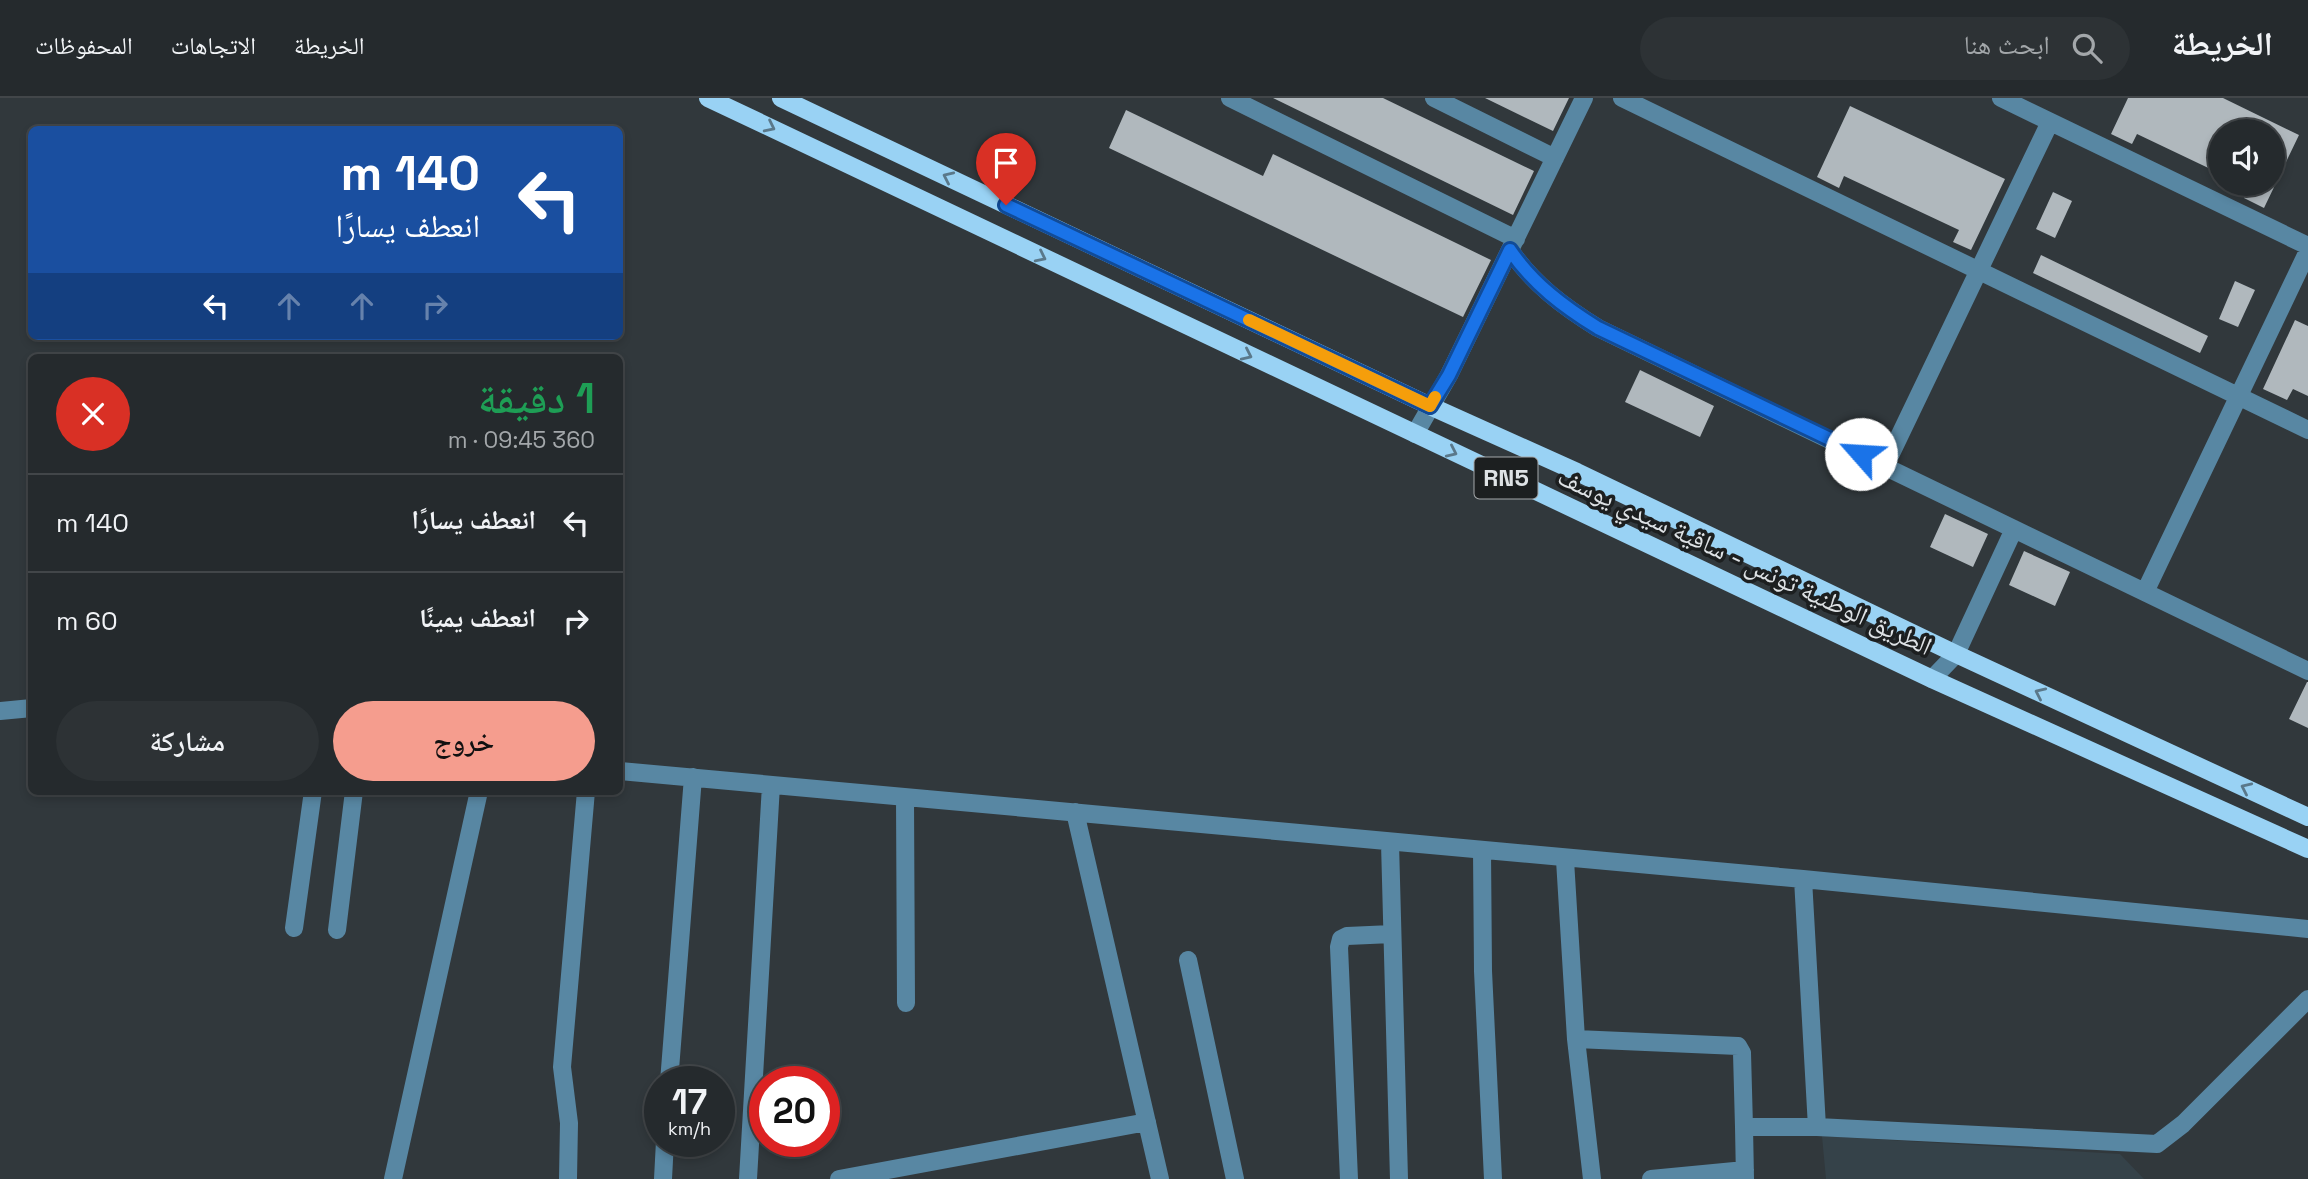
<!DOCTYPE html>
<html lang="ar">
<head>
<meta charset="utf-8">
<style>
	body { margin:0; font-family:"Space Grotesk","Noto Naskh Arabic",sans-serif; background:#2d3235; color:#f1f3f6; direction:rtl; height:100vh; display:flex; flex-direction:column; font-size:26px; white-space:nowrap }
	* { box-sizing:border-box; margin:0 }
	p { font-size:23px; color:#a3a7aa }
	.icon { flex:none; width:38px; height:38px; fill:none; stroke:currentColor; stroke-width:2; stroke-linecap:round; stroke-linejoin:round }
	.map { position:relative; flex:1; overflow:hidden; direction:ltr }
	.sheet { position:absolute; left:28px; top:256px; width:595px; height:441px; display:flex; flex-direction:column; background:#252a2d; border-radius:10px; box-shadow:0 4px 10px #0003,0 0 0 2px #424649; direction:rtl }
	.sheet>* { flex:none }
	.top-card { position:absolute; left:28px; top:28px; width:595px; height:214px; border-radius:10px; box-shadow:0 4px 10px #0003,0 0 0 2px #424649; direction:rtl; background:#1a4fa0; color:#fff; overflow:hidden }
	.controls { position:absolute; left:2208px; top:21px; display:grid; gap:14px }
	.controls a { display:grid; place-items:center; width:77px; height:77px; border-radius:50%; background:#252a2d; box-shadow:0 4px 10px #0003,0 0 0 2px #424649; font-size:35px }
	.speed { position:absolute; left:644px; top:968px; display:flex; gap:14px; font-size:35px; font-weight:700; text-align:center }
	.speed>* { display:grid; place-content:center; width:91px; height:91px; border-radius:50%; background:#252a2d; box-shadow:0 4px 10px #0003,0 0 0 2px #424649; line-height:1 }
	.speed small { font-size:18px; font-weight:400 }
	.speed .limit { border:10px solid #d22; background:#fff; color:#111 }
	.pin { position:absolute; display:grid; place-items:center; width:60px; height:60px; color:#fff; margin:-72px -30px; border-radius:50% 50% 50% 0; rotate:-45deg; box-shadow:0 0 7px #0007 }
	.pin .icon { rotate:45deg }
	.me { position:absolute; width:77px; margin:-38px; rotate:296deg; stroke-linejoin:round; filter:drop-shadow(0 0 5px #0008) }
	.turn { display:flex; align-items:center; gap:24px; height:147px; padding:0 28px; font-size:32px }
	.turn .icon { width:91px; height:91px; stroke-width:2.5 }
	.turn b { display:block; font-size:49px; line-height:60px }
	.lanes { display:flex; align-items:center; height:66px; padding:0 28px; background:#0003; justify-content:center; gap:35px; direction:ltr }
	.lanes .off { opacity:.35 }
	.round { display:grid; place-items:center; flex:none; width:74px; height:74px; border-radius:37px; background:#2d3235 }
	.overview { display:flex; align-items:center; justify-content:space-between; height:119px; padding:0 28px }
	h1 { font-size:42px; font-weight:600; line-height:52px; color:#1e9e55 }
	.primary-button { display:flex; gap:14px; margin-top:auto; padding:14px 28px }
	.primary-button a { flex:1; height:80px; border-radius:42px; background:#f59d8e; color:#111; font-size:28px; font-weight:600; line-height:80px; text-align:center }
	.primary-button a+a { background:#2d3235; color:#f1f3f6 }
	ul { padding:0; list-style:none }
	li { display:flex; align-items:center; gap:21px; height:98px; padding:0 28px; border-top:2px solid #424649 }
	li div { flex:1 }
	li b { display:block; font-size:26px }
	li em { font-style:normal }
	header { display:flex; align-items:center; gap:42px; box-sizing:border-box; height:98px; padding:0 35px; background:#252a2d; border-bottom:2px solid #424649 }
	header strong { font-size:33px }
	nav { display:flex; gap:38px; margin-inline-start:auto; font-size:24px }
	.search { width:490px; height:63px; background:#2d3235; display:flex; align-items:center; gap:18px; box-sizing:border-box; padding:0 24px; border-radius:38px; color:#a3a7aa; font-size:26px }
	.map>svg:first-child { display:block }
	.built { fill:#354249 }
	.building { fill:#b0b8bd }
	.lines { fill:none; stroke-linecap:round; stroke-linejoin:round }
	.minor { stroke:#5887a3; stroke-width:18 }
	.major { stroke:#99d2f4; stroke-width:18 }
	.oneway { stroke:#5a788a }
	.route-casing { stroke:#114b97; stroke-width:18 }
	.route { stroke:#1a73e8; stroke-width:12 }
	.slow { stroke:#f59e0b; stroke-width:12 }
	.labels { text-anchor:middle; stroke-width:7; stroke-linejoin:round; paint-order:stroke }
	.shield { fill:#1c1f20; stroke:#a4a8aa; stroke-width:2 }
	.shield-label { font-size:24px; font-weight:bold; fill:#dee2e5 }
	.street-label { font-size:26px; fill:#dee2e5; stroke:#1c1f20 }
</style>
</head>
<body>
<header>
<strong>الخريطة</strong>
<div class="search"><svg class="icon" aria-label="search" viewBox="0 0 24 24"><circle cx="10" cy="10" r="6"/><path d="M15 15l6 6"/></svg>ابحث هنا</div>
<nav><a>الخريطة</a><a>الاتجاهات</a><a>المحفوظات</a></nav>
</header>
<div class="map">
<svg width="2308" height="1081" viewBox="0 0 2308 1081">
	<rect width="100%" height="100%" fill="#31383c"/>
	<path class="built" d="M1822,1038L2120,1056L2144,1081H1826Z"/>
	<path class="building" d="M1273,0H1383L1534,73L1513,117Z
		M1485,0H1569L1553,33Z
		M2128,0H2223L2299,37L2264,110L2244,100L2250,86H2273V33H2221V76L2137,36L2132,46L2111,36Z
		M1850,8L2005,81L1971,152L1953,144L1959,132L1844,78L1839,90L1817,79Z
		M1126,12L1263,78L1273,56L1491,162L1463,219L1109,50Z
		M2053,94L2072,103L2055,140L2036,131Z
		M2041,157L2208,238L2200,255L2033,175Z
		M2235,183L2255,192L2238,229L2219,221Z
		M2295,222L2308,228V298L2293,291L2287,302L2263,291Z
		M1640,272L1714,308L1700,339L1625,304Z
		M1945,416L1988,436L1973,469L1930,449Z
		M2024,453L2070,474L2055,508L2009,487Z
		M2307,584H2308V630L2289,621Z"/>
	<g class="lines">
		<path class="minor" d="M1230,0L1516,141
			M1434,0L1555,60
			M1622,0L2308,332
			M2001,0L2308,148
			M1510,152C1533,186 1564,209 1598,230L2308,573
			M1415,336L1449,277L1584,0
			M1885,368L2050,24
			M2145,494L2308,153
			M1932,581L1956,556L2014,431
			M0,613L32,610
			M620,673L1803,781L2308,831
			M905,701L906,905
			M1075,714L1160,1081
			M1390,745L1399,1081
			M1482,753L1483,873L1493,1081
			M1565,762L1576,941L1592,1081
			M1803,781L1817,1029
			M294,830L313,693
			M337,832L354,693
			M1188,862L1235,1081
			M1576,941L1738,948L1742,955L1744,1029
			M669,984L693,679
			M393,1081L479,693
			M568,1081L569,1025L562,969L586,693
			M663,1081L665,1043
			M748,1081L771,687
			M839,1081L1147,1024
			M1349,1081L1339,849L1341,841L1347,838L1392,836
			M1651,1081L1745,1072
			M1745,1081L1744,1029H1817L2157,1046L2183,1026L2308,901"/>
		<path class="major" d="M708,0L1932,581L2308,751
			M781,0L1430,308L1577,374L1956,556L2308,719"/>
	</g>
	<defs><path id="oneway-chevron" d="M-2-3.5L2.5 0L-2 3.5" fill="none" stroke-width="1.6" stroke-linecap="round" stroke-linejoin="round" transform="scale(1.75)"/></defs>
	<g class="oneway">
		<use href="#oneway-chevron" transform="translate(770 29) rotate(26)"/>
		<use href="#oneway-chevron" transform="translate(948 79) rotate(-155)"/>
		<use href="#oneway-chevron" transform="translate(1041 159) rotate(26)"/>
		<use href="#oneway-chevron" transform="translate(1247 257) rotate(25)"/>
		<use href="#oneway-chevron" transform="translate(1452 354) rotate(25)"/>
		<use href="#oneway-chevron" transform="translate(2040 595) rotate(-155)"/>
		<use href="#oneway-chevron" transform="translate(2246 690) rotate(-155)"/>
	</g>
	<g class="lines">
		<g class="route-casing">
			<path id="route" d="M1006,107L1430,308L1449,277L1510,152C1533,186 1564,209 1598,230L1861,356"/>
		</g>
		<use href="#route" class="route"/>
		<path class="slow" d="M1249,222L1430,308L1435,299"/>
	</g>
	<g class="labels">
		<rect class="shield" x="1474.5" y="359.5" width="63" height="41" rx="5"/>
		<g class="shield-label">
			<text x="1506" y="388">RN5</text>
		</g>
		<g class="street-label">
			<text transform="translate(1745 463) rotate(25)" y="9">الطريق الوطنية تونس - ساقية سيدي يوسف</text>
		</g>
	</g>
</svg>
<div class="controls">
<a><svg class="icon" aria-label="sound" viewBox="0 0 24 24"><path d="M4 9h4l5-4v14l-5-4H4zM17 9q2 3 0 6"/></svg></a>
</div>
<div class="speed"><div>17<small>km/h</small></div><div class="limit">20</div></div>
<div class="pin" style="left:1006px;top:107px;background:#d93025"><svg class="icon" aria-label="arrive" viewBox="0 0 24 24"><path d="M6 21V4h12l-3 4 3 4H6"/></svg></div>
<svg class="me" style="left:1861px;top:356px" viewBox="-20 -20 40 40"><circle r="19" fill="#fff"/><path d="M0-13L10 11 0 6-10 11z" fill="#1a73e8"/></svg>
<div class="top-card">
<div class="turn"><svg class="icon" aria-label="left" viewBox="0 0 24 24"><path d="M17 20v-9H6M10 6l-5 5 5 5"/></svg><div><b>140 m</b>انعطف يسارًا</div></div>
<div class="lanes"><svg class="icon" aria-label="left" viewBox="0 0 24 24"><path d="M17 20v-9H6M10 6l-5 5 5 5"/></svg><svg class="icon off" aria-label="ahead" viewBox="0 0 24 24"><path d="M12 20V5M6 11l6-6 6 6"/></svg><svg class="icon off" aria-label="ahead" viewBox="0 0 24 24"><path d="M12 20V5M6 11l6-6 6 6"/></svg><svg class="icon off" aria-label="right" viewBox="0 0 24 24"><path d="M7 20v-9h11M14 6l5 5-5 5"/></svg></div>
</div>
<section class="sheet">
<div class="overview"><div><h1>1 دقيقة</h1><p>360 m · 09:45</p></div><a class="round" style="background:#d93025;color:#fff"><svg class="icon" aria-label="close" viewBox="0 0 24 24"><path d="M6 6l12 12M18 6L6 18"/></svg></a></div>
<ul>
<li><svg class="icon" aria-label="left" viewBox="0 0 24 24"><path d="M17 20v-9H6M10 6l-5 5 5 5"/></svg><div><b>انعطف يسارًا</b></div><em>140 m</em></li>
<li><svg class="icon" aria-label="right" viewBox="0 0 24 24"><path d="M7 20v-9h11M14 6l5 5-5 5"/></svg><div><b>انعطف يمينًا</b></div><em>60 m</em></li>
</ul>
<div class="primary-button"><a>خروج</a><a>مشاركة</a></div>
</section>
</div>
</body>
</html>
